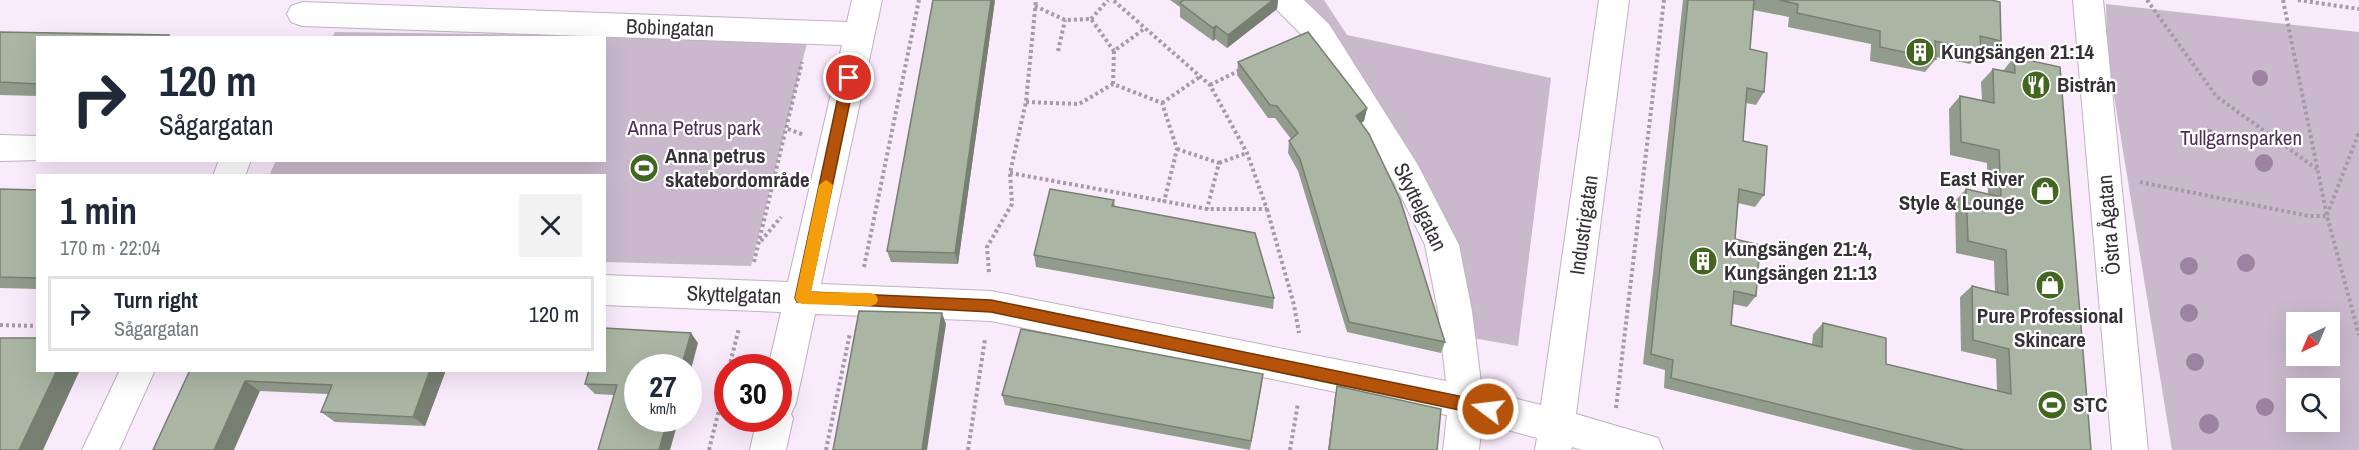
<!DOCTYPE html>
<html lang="en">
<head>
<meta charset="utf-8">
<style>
	body { margin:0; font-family:"Archivo Narrow",sans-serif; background:#f2f2f3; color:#1f2937; height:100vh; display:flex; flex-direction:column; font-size:22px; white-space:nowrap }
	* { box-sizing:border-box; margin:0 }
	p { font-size:20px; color:#747a83 }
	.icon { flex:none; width:33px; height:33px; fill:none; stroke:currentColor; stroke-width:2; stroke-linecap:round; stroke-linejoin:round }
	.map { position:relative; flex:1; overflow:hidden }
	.side { position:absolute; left:36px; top:174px; width:570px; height:198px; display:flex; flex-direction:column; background:#fff; border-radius:0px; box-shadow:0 6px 24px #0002 }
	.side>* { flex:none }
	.hud { position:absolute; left:36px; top:36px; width:570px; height:126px; border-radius:0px; box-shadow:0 6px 24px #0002; background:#fff; color:#1f2937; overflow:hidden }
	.needle { width:39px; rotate:224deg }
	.buttons { position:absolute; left:2286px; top:312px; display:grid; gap:12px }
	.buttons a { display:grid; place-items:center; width:54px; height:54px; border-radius:0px; background:#fff; box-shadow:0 6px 24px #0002; font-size:30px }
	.speed { position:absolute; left:624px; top:354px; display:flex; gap:12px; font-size:30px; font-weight:700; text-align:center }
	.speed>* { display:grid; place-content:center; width:78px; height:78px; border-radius:50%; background:#fff; box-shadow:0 6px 24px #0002; line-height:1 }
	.speed small { font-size:15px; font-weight:400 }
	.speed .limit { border:9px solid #d22; background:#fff; color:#111 }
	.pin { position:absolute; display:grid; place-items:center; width:51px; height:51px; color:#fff; margin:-26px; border:3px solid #fff; border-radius:50%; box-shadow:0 2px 6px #0007 }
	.me { position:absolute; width:66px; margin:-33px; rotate:285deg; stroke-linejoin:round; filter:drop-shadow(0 0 4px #0008) }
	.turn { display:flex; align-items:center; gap:21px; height:126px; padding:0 24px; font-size:27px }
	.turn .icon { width:78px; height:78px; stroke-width:2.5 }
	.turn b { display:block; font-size:42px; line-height:51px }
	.round { display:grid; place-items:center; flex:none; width:63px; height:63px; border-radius:0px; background:#f2f2f3 }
	.headline { display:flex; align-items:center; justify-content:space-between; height:102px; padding:0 24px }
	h1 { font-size:36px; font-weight:700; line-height:45px }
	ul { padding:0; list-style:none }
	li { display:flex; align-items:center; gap:18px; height:75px; margin:0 12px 9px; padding:0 12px; border:3px solid #e0e1e3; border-radius:0px }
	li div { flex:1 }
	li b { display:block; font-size:22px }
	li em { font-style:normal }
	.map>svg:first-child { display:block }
	.green { fill:#cab9cd; fill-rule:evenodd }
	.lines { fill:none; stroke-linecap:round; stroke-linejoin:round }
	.street-casing { stroke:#c0b2c3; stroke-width:2 }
	.secondary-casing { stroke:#c0b2c3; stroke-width:2 }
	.path { stroke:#a59aa7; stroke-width:4; stroke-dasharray:3 3; stroke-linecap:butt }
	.street { fill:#fff; fill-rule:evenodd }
	.secondary { fill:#fff; fill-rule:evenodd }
	.tree { fill:#9d83a2 }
	.wall { fill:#929c8c }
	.shaded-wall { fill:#777f72 }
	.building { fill:#aab5a3; stroke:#777f72; stroke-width:1.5 }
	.route { fill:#b45309; stroke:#753606; stroke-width:1.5 }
	.slow { fill:#f59e0b }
	.labels { text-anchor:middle; stroke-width:4.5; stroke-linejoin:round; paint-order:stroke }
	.street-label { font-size:21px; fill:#363037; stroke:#fff }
	.poi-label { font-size:21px; font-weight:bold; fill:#363037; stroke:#fff; text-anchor:start }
	.park-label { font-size:21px; fill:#512f58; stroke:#fff }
</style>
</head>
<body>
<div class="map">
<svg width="2359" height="450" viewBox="0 0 2359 450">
	<rect width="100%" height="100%" fill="#f9eafc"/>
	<path class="green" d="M1302,0H1324L1347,35L1551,78L1518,346L1450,334L1414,178Z
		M2106,4L2359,32V450H2172L2107,53ZM2296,322H2330V356H2296ZM2296,388H2330V422H2296Z
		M335,32L808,39L751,266L605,262L604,176H269L276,160H604V38L332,37Z"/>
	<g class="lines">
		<g class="street-casing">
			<path id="street" d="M852,0H882L821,284L991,291L1446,381L1438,311L1425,245L1395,184L1307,40L1275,8L1270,0H1304L1329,24L1418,165L1459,245L1472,311L1482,390L1541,405L1599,0H1629L1576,414L1658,438L1663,450H1582L1572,447L1571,450H1535L1537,438L1482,423L1479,450H1443L1447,415L991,321L815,314L796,403L791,414L793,418L786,450H750L757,418H778V368H768L781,312L604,305V275L788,282L842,45L302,26L291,22L287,14L291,6L302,2L847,22Z
				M0,135L38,136V160H43L0,161Z
				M219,160H251L245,176H213Z
				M120,370H155L119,450H82Z"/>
		</g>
		<g class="secondary-casing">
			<path id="secondary" d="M2073,0H2103L2148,450H2112Z"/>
		</g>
		<path class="path" d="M2147,0L2216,96L2317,169
			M2283,0L2327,216L2359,335
			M2298,0L2359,9
			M1035,6L1065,20L1091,19L1114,51
			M1091,19L1108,0
			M1058,51L1065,20
			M1113,84L1114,51L1144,29
			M1210,85L1242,69
			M1026,102L1079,104L1113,84L1162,103L1177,149L1164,202
			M1162,103L1201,76
			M788,129L804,135
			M1177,149L1219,163L1207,209
			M1219,163L1247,153
			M1010,173L1207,209H1267L1247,153L1210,85L1113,0
			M2140,182L2309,216H2327
			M1267,209L1294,305L1299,333
			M2327,215L2359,132
			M761,241L781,217
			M754,262L802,62
			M864,267L919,0
			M989,272L987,247L1012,204L1010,173L1026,102L1036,0
			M0,325L38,326
			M729,368L739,328
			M1616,408L1664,0
			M709,450L728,373
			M826,450L850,333
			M968,450L985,339
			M1290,450L1298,403"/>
		<use href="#street" class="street"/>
		<use href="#secondary" class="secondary"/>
	</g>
	<g class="tree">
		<circle cx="2260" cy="78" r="8"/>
		<circle cx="2208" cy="138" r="9"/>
		<circle cx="2264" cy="163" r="9"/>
		<circle cx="2246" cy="263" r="9"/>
		<circle cx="2189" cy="266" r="9"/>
		<circle cx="2189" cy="313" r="9"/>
		<circle cx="2195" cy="362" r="9"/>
		<circle cx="2265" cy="407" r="9"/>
		<circle cx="2209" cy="424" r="10"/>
	</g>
	<path class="wall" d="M933,0H995L958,264L891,262L887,251Z
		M1170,0H1278L1277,9L1227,48L1215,39L1213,41L1180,17V7Z
		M1683,0H1991L2001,41L1990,54L1980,52L1970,64L1936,57V59L1925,72L1870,61L1871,44L1788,27L1789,17L1753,10L1750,49L1764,92L1756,105L1746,103L1743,141L1764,195L1755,207L1738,203L1735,239L1756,296L1747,307L1733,304L1731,325L1812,344L1813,334L1823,323L1886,364L1997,391L1996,359L1961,351L1960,297L1972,286L1995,292L1994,261L1956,253L1955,201L1966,189L1988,194L1987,163L1950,155L1949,109L1960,96L1982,101L1981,82L1993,69L2003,71L2014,57L2091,450H1914L1664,388L1665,370L1643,364Z
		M0,32L169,35L172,38H38V96L0,95Z
		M1238,62L1367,108L1364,121L1361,123L1445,342L1441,353L1347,332L1298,171L1288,153L1289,141L1291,139L1275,118H1268L1237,75Z
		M0,189L38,190V289L0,288Z
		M1114,200L1115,207L1274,298L1273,309L1036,267L1034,255Z
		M698,343L614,395L595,394L585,384Z
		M190,370H446L425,426L335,422L321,412L328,394L260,391Z
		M1262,384L1250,450L1005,405L1002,395Z
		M1337,386L1437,450H1328L1335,396Z"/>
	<path class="shaded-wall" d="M991,0H995L958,264L955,253Z
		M1273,0H1278L1277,9L1227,48L1228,35Z
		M1216,26L1215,39L1213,41V28Z
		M1367,108L1364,121L1354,129L1356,116Z
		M942,313L946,324L927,450H922Z
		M691,333L698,343L688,381V368H681Z
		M57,370H80L43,450H19Z
		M430,370H446L425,426L413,417Z
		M245,381L260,391L234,450H214Z
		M668,418H679L670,450H659Z"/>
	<path class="building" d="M933,0H991L955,253L887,251Z
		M1184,0H1273L1228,35L1216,26L1213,28L1180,3Z
		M1688,0H1754L1750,49L1767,53L1764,92L1747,88L1743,141L1767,146L1764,195L1739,189L1735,239L1760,245L1756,296L1734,291L1731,325L1822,347L1823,323L1886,338V364L2011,394L2009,349L1973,340L1972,286L2008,295L2006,250L1968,241L1966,189L2001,197L1999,150L1961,142L1960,96L1994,103L1993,69L2015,73L2014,57L2060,67L2091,450H1965L1671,378L1673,360L1651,354Z
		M1779,0H1991L2000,2L2001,41L1980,36L1981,51L1935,41L1936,59L1880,47V31L1797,13L1798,4Z
		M0,32L169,35L168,38H38V84L0,82Z
		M1308,32L1367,108L1356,116L1369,134L1400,199L1445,342L1349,322L1300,159L1289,141L1298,133L1277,106L1270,105L1238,62Z
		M0,189L38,190V278L0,277Z
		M1050,189L1114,200L1112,206L1255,233L1274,298L1034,255Z
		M859,311L942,313L922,450H833Z
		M604,328L691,333L681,368H638V418H668L659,450H598L617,385L585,384L589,370H604Z
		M1021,329L1263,374L1251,441L1002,395Z
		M0,338H38V370H57L19,450H0Z
		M190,370H430L413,417L321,412L332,385L245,381L214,450H153Z
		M1337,386L1441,409L1437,450H1329Z"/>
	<path class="route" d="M849,73L855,78L810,292L991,300L1488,402L1494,404L1496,409L1494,414L1488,416L991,312L797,302L795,298L842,78Z"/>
	<path class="slow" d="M826,180L833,185L811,292L871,293L876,295L878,300L876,304L871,306L802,304L797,302L795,298L819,185Z"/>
	<defs>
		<g id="building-disc" transform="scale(1.5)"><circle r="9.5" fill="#42661f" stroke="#fff"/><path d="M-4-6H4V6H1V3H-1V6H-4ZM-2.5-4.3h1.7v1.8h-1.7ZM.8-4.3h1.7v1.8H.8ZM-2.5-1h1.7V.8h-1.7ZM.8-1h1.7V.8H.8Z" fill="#fff"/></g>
		<g id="restaurant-disc" transform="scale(1.5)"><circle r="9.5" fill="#42661f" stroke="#fff"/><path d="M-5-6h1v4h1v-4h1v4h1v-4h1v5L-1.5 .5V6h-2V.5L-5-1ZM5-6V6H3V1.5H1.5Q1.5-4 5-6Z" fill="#fff"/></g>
		<g id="stadium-disc" transform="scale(1.5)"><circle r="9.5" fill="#42661f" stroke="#fff"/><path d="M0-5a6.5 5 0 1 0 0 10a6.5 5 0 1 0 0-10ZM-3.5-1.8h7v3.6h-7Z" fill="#fff"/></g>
		<g id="shop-disc" transform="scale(1.5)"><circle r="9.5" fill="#42661f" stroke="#fff"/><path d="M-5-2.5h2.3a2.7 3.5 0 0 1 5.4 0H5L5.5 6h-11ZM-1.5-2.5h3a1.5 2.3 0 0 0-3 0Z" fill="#fff"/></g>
	</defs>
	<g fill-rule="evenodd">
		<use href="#building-disc" x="1920" y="52"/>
		<use href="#restaurant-disc" x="2036" y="85"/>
		<use href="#stadium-disc" x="644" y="168"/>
		<use href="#shop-disc" x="2045" y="191"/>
		<use href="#building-disc" x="1703" y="261"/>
		<use href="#shop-disc" x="2050" y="285"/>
		<use href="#stadium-disc" x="2052" y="405"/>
	</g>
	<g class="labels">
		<g class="street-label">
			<text transform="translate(670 28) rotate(2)" y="7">Bobingatan</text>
			<text transform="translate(1420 207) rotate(64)" y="7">Skyttelgatan</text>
			<text transform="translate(1584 225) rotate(-82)" y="7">Industrigatan</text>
			<text transform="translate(2109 225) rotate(-95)" y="7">Östra Ågatan</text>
			<text transform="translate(734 295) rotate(2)" y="7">Skyttelgatan</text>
		</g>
		<g class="poi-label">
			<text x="1941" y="59">Kungsängen 21:14</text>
			<text x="2057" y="92">Bistrån</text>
			<text x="665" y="163">Anna petrus<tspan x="665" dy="24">skatebordområde</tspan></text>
			<text x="2024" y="186" text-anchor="end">East River<tspan x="2024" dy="24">Style &amp; Lounge</tspan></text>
			<text x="1724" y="256">Kungsängen 21:4,<tspan x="1724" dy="24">Kungsängen 21:13</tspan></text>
			<text x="2050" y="323" text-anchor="middle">Pure Professional<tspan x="2050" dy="24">Skincare</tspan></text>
			<text x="2073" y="412">STC</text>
		</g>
		<g class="park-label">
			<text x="694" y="135">Anna Petrus park</text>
			<text x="2241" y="145">Tullgarnsparken</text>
		</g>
	</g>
</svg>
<div class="buttons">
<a><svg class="needle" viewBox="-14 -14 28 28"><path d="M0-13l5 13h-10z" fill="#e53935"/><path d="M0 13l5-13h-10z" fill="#747a83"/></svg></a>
<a><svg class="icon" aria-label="search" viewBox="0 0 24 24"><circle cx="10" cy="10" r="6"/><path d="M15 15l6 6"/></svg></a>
</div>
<div class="speed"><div>27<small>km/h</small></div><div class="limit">30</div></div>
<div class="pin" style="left:849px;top:78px;background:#d93025"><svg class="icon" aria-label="arrive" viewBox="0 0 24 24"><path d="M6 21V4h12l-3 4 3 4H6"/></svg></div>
<svg class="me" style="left:1488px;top:409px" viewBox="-20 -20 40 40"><circle r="17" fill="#b45309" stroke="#fff" stroke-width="3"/><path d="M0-11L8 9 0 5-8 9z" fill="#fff"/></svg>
<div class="hud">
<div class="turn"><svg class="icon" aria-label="right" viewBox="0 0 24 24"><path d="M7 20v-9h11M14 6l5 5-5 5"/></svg><div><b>120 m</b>Sågargatan</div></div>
</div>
<section class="side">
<div class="headline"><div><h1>1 min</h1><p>170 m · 22:04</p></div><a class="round"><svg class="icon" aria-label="close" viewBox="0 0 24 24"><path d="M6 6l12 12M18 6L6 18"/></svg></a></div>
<ul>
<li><svg class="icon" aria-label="right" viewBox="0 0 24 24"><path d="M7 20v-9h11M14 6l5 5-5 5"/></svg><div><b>Turn right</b><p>Sågargatan</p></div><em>120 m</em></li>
</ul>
</section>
</div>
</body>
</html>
